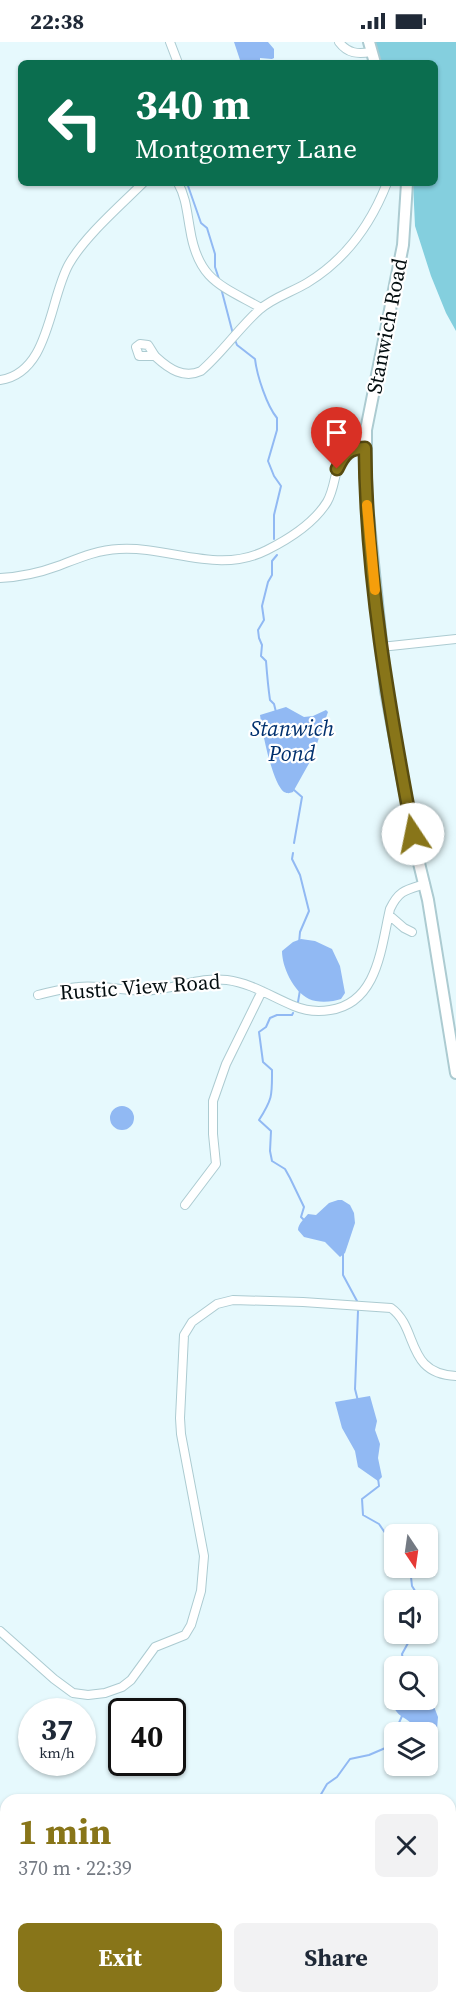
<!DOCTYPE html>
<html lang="en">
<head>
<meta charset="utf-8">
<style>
	body { margin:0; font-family:"Source Serif 4",serif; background:#f2f2f3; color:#1f2937; height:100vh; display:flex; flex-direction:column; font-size:22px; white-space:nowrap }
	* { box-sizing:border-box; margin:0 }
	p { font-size:20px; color:#747a83 }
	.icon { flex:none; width:33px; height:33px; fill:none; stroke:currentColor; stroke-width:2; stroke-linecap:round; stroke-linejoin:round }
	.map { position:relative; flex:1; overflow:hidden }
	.details { position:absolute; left:0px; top:1752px; width:456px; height:210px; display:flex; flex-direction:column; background:#fff; border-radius:18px 18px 0 0; box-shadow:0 2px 4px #0004 }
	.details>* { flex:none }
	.guide { position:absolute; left:18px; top:18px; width:420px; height:126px; border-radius:9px; box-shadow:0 2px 4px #0004; background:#0b6e4f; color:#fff; overflow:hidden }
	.needle { width:39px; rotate:167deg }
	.buttons { position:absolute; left:384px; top:1482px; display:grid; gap:12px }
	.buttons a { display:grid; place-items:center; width:54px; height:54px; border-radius:9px; background:#fff; box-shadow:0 2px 4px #0004; font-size:30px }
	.speed { position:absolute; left:18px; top:1656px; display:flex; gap:12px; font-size:30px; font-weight:700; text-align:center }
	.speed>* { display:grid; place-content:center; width:78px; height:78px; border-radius:50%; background:#fff; box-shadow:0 2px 4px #0004; line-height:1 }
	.speed small { font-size:15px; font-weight:400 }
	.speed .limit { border:3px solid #111; border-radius:9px; background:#fff; color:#111 }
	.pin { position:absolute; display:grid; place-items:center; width:51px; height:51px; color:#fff; margin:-62px -26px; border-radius:50% 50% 50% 0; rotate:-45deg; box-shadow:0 0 6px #0007 }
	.pin .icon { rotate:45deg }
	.me { position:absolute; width:66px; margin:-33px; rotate:349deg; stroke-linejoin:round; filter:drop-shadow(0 0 4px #0008) }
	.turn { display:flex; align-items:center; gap:21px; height:126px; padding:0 18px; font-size:27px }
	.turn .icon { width:78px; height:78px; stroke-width:2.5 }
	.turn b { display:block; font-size:42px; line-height:51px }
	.round { display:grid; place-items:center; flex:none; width:63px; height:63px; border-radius:9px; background:#f2f2f3 }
	.headline { display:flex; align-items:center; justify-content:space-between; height:102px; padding:0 18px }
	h1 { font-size:36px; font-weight:700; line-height:45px; color:#887519 }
	.action { display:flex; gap:12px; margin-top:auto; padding:12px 18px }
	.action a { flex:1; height:69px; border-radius:9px; background:#887519; color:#fff; font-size:24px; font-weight:700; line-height:69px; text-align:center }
	.action a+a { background:#f2f2f3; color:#1f2937 }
	.status { display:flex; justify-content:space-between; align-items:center; height:42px; padding:0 30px; background:#fff; direction:ltr }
	.status svg { height:16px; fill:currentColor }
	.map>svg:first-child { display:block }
	.green { fill:#84cfde }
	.water { fill:#91b9f3 }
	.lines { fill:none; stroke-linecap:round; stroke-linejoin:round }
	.stream { stroke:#91b9f3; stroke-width:2 }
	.street-casing { stroke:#accbd1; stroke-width:10 }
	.secondary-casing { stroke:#accbd1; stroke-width:14 }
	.street { stroke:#fff; stroke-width:8 }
	.secondary { stroke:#fff; stroke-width:10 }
	.route-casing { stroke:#584c10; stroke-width:15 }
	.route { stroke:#887519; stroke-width:10 }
	.slow { stroke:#f59e0b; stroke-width:10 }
	.labels { text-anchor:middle; stroke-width:4.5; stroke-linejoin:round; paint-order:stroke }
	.street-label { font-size:21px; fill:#040e10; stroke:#fff }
	.water-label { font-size:22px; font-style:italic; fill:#00306e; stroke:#fff }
</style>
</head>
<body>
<div class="status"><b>22:38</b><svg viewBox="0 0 49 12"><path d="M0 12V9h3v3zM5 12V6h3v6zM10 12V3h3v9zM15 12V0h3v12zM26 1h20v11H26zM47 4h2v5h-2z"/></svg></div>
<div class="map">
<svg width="456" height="1962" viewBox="0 0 456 1962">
	<rect width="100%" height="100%" fill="#e6f9fd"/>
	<path class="green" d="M375,0H456V289L446,271L431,234L415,184L413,141H435V21H380Z"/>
	<path class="water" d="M234,0H268L274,7V16L272,17L260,16V21H241Z
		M286,665L304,675L313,674L326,668L328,670L312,716L293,750C289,751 289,752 284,750C272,741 262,688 260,673Z
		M301,897L315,899L332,907L340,924L345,951L341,957C333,960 317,961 309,957C293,949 282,925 282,909L293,900Z
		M110 1076a12 12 0 1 1 24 0a12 12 0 1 1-24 0Z
		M338,1158H342L350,1163L354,1171L355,1181L345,1211L340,1215L325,1200L304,1195L298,1188C298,1182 305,1176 308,1172L316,1173L329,1161Z
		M370,1354L377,1379L375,1388L380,1402L378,1416L382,1435L378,1439L358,1425L355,1409L342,1386L335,1360Z
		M394,1630V1658H428V1649L438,1675L437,1687L428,1695V1690H419C406,1670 392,1680 391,1648C390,1640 389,1636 394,1630Z"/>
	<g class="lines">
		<path class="stream" d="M187,141L201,181L207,186L215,212V225L220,240
			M221,246L233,292
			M235,298L237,303L255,317C257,334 267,364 277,376V388L268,419L274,434L281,444L274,473V497
			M276,670L274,662L270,658C268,644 267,632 266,619L261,614L262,603L259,596L258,588L264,578L262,564L268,540L272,533V519L277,513
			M294,748L302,755L294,801
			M293,811L292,817L300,833L309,869L300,890L299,901
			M298,960L300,948
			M293,971L292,973H277L270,976L266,985L259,990L263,1020L272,1028C272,1053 273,1056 259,1078L271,1089L270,1109L272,1119L285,1127L290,1136L304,1165L301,1175L306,1180
			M343,1212V1233L357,1259
			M358,1269L355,1347L358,1359
			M378,1436L379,1444L362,1457L363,1473L379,1482L394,1504
			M410,1526L412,1544L417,1552L413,1558
			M404,1624L402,1612L413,1592
			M395,1690L402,1674
			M320,1758V1754L327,1742L337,1735L350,1717L369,1713L390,1704L394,1692
			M327,1962L328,1956"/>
		<g class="street-casing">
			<path id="street" d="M170,0L178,21
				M339,0C348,12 358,12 371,10
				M178,141C186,155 187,171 190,187C198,238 220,243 261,266
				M154,314H139L136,305L140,302L148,303C151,307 153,312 156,315C169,327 184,337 201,329C222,311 238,287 259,268C272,256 292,250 307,241C345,218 371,182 387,141
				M0,338C50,331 49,257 69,222C85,194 120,164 143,141
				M0,536C20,535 39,531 58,524C79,516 97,508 119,507C170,504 218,533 267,508C289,497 314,481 327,460C340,438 330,407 365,406
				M381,605L456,597
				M389,873L404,886L412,890
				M38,953C51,950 65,946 78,945C105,942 133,952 160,947C183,944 203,935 227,938C251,941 272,955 294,964C306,969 318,970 330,968C378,961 381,905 390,867C399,848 406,848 425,842
				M185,1163L216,1122L213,1092V1059L226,1022L262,949
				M0,1589L54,1637L73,1651L88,1653L105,1651L122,1645L131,1638L155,1605L185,1593L191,1583L201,1549L204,1514L181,1392L180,1376L184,1293L192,1280L217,1262L233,1258L303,1260L391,1266C419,1286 405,1332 456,1334
				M144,1956L146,1962"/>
		</g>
		<g class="secondary-casing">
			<path id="secondary" d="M369,0L375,21
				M407,141L403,203L366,388V452L386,649L417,813L428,858L456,1031"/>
		</g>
		<use href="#street" class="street"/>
		<use href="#secondary" class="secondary"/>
	</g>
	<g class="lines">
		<g class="route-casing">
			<path id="route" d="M337,427C344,412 349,406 365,406C366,536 389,665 413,792"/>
		</g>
		<use href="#route" class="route"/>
		<path class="slow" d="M367,463L375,548"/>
	</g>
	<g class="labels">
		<g class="street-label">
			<text transform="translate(387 284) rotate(-79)" y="7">Stanwich Road</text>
			<text transform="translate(140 945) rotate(-4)" y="7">Rustic View Road</text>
		</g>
		<g class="water-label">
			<text x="292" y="694">Stanwich<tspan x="292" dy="25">Pond</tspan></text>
		</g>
	</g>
</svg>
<div class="buttons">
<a><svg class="needle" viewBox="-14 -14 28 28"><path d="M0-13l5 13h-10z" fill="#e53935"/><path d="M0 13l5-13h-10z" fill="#747a83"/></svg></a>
<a><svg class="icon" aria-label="sound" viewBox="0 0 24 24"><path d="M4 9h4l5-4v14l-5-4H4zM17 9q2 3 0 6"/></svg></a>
<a><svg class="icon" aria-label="search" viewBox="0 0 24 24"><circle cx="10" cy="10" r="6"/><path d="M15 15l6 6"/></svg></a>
<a><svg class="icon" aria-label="layers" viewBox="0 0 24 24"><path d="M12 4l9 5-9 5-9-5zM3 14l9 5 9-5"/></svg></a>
</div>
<div class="speed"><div>37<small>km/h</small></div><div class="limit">40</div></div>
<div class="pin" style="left:337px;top:427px;background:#d93025"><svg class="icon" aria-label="arrive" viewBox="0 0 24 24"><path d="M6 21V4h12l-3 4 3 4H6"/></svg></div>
<svg class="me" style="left:413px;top:792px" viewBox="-20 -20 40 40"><circle r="19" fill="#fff"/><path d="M0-13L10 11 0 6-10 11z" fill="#887519"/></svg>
<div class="guide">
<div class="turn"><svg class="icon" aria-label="left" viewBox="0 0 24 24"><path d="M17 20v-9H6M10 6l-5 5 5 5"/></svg><div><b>340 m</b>Montgomery Lane</div></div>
</div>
<section class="details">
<div class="headline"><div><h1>1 min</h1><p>370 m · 22:39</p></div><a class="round"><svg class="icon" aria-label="close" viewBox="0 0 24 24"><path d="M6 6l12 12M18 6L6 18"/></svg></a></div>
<div class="action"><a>Exit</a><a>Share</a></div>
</section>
</div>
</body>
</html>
